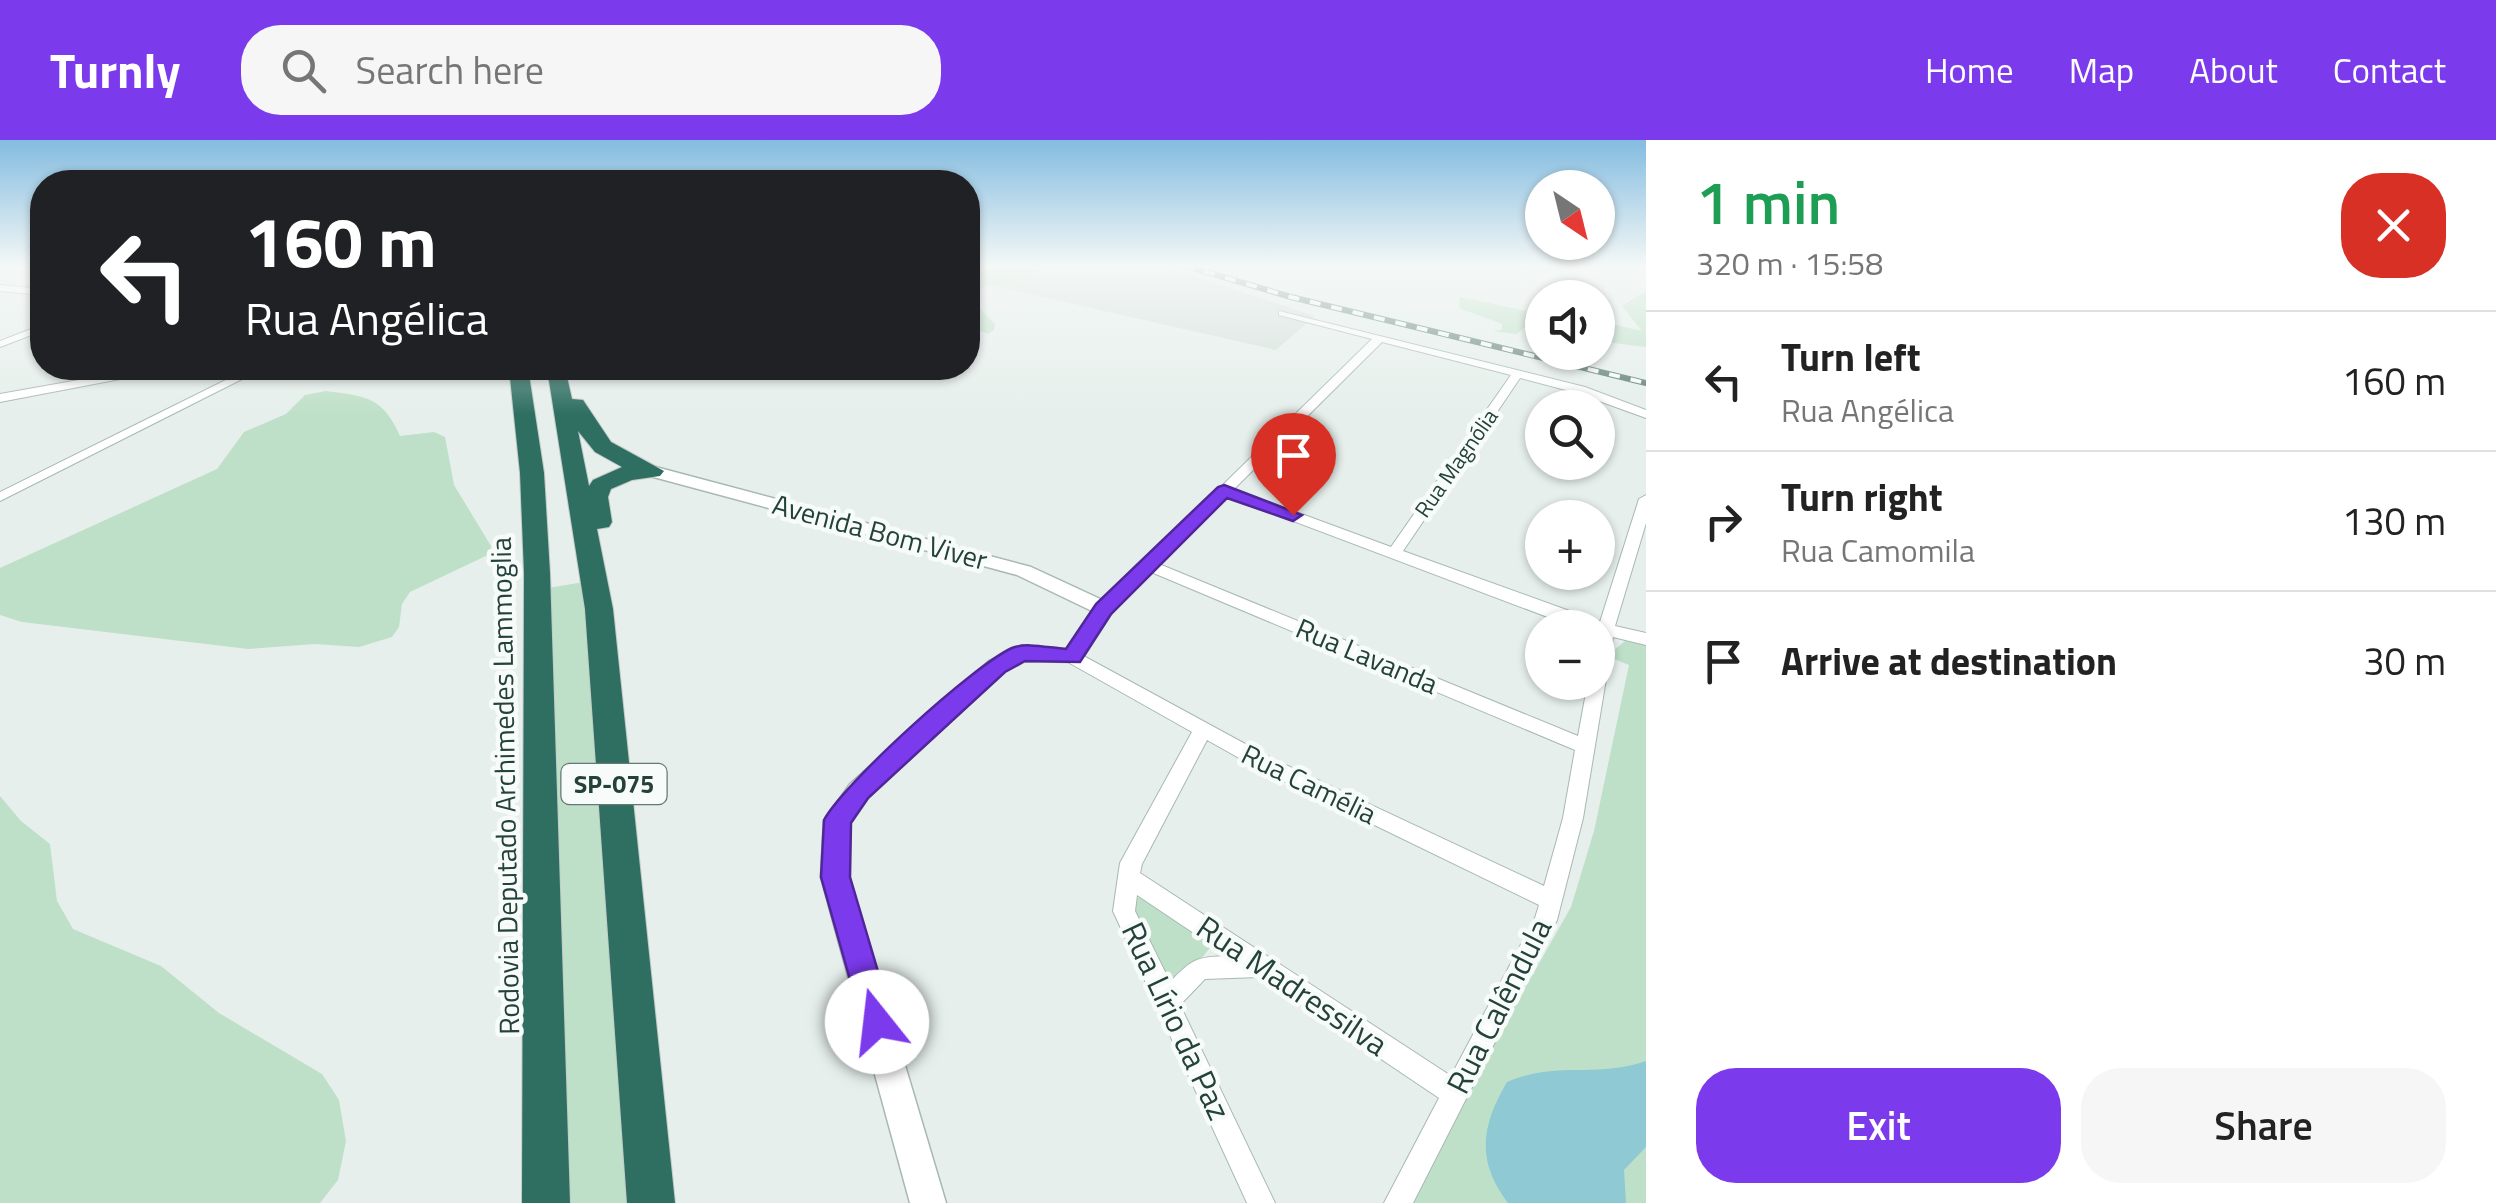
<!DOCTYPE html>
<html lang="en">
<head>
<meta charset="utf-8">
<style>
	body { margin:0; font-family:"Titillium Web",sans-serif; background:#f6f6f6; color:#222; height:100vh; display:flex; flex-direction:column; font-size:38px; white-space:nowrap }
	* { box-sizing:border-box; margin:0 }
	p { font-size:32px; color:#767676 }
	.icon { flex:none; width:55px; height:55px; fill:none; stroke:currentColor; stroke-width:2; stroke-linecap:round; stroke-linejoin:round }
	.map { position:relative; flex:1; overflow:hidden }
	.side { display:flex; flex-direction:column; background:#fff; width:850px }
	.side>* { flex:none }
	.hud { position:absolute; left:30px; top:30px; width:950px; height:210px; border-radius:40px; box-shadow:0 2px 8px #0004; background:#202124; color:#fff; overflow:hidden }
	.needle { width:65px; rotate:145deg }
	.controls { position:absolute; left:1525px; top:30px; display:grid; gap:20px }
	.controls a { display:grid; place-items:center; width:90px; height:90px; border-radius:50%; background:#fff; box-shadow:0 2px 8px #0004; font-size:50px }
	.pin { position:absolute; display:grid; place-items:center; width:85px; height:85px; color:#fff; margin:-102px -42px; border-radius:50% 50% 50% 0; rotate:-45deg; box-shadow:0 0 10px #0007 }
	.pin .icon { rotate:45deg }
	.me { position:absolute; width:110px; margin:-55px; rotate:344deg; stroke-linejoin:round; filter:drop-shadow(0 0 8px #0008) }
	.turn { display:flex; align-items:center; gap:35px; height:210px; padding:0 50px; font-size:45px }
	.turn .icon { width:130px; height:130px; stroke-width:2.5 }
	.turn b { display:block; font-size:70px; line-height:85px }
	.round { display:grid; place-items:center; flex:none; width:105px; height:105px; border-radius:40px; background:#f6f6f6 }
	.head { display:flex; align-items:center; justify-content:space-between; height:170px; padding:0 50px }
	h1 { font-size:60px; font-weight:600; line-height:75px; color:#1e9e55 }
	.button { display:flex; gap:20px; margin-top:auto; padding:20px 50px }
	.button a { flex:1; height:115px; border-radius:40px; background:#7c3aed; color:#fff; font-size:40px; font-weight:600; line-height:115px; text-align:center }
	.button a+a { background:#f6f6f6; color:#222 }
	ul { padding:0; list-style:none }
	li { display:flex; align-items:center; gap:30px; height:140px; padding:0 50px; border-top:2px solid #e0e0e0 }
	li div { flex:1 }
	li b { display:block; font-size:38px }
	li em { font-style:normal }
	header { display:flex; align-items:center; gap:60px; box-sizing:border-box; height:140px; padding:0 50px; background:#7c3aed; color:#fff }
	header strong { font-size:48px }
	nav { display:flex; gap:55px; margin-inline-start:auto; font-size:35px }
	.search { width:700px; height:90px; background:#f6f6f6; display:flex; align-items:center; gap:25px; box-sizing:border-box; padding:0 35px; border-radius:40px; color:#767676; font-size:38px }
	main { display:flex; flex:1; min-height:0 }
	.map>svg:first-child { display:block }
	.built { fill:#d4dfda }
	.green { fill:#bfe0c8 }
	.water { fill:#8ec9d4 }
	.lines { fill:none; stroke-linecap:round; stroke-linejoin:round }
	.pedestrian-casing { stroke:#a8b8b2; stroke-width:2 }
	.minor-casing { stroke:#a8b8b2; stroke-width:2 }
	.tertiary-casing { stroke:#a8b8b2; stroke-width:3 }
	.motorway-casing { stroke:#c2cac8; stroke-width:2 }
	.pedestrian { fill:#fff; fill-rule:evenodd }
	.minor { fill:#fff; fill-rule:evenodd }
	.tertiary { fill:#fff; fill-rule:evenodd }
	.motorway { fill:#2f6f62; fill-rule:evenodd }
	.rail-casing { stroke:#5f7d75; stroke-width:6 }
	.rail { stroke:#f7fbf9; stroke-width:4; stroke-dasharray:11; stroke-linecap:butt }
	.route { fill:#7c3aed; stroke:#51269a; stroke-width:2.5 }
	.labels { text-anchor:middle; stroke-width:9; stroke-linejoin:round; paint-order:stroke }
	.far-street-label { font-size:22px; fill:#24423a; stroke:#f7fbf9 }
	.shield { fill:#f7fbf9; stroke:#637a73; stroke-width:2.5 }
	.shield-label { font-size:25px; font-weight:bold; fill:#24423a }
	.street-label { font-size:28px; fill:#24423a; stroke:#f7fbf9 }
	.near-street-label { font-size:32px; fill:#24423a; stroke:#f7fbf9 }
</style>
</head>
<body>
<header>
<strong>Turnly</strong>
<div class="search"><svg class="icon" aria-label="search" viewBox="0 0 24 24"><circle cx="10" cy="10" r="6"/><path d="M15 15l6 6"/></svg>Search here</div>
<nav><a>Home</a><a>Map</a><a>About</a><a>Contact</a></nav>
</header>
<main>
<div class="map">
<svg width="1646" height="1063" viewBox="0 0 1646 1063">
	<rect width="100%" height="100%" fill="#e6efeb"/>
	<path class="built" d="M968,125H1159L1315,176L1276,210L968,140Z"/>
	<path class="green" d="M968,125H1052L1015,143L983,146L973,154V162L995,184L994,190L988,194L968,185Z
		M1646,151V207L1598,201V181L1642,191L1622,166Z
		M1460,157L1542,174V188L1526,187L1516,194L1493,191L1502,190V184L1459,168Z
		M326,251C366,256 383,257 400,296L434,292L445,297L454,345L491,406L490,414L410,452L402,464L399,487L392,497L359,507L315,504L248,509L22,482L0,475V428L217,329L244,292L286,274L305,255Z
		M584,442L632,1063H566L548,448Z
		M1625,501L1646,505V1063H1403L1571,767L1594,691L1629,525L1607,516Z
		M0,656L21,681L50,704L57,761L73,789L161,826L219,873L322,934L339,960L346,1001L338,1040L320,1063H0Z
		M1145,753L1212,805L1167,863L1124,768Z"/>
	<path class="water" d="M1646,921V1007L1624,1030L1626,1063H1508C1476,1021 1481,986 1507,942C1560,920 1593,939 1646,921Z"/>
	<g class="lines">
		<g class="pedestrian-casing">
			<path id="pedestrian" d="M39,186H42V191L0,207V201Z"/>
		</g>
		<g class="minor-casing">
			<path id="minor" d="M0,145L42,149V155L0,151Z
				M1279,171L1585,247L1646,270V278L1577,253L1520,238L1403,411L1600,482L1639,359L1646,355V383L1615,486L1646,493V505L1613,497L1583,678L1557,780L1413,1063H1384L1439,958L1259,837L1205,839L1180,865L1275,1063H1247L1113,771L1120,723L1192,592L1066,521L1063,517L1072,511L1078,513L1271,618L1544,746L1563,678L1575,610L1151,432L1110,473L1104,474L1096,469L1372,199L1279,175ZM1382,202L1511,235L1391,407L1234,349ZM1227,356L1574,487L1598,488V542H1588L1578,596L1159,424ZM1207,600L1257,628L1539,765L1535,778L1451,936L1140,733L1142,724ZM1137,755L1228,816C1196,817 1192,819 1170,842L1135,771Z
				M146,228H168L162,231L0,262V254Z
				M250,228H264L0,361V352Z"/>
		</g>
		<g class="tertiary-casing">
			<path id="tertiary" d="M652,326L1031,427L1111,464L1114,469L1080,522L1024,521L1005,531L868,658L850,683L849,737L946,1063H910L821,737L824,681L850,644L989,521L1021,506L1066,509L1092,471L1017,435L646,335V327Z"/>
		</g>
		<g class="motorway-casing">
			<path id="motorway" d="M509,228H528L544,333L550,433L570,1063H522L524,433L520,333Z
				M547,228H565L572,259L583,260L611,302L664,331L660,336L632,340L611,349L608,357L612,382L609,387L597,389L613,469L675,1063H627L585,469ZM578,291L595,312L622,327L593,340L589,346Z"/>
		</g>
		<use href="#pedestrian" class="pedestrian"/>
		<use href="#minor" class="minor"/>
		<use href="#tertiary" class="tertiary"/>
		<use href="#motorway" class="motorway"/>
		<g class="rail-casing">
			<path id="rail" d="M1183,125L1291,157L1646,243"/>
		</g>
		<use href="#rail" class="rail"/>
	</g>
	<linearGradient id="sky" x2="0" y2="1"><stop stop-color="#84bce0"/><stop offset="0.46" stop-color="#f4f8f6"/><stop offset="1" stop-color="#f4f8f6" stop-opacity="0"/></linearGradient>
	<rect width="1646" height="274" fill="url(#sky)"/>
	<path class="route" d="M1224,345L1302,375L1293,381L1227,358L1111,474L1080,522L1025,521L1005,532L868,658L851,683L850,737L893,882L888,893L877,898L865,893L821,737L824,680C843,644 974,525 1012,508C1027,502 1049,508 1066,509L1096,464L1218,347Z"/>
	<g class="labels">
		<g class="far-street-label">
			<text transform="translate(1456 323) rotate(-55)" y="8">Rua Magnólia</text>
		</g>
		<rect class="shield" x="561.5" y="624" width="105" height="40" rx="8"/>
		<g class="shield-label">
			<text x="614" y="653">SP-075</text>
		</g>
		<g class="street-label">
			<text transform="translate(880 392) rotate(15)" y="10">Avenida Bom Viver</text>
			<text transform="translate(1367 516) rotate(23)" y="10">Rua Lavanda</text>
			<text transform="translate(1309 644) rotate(26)" y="10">Rua Camélia</text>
			<text transform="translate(505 646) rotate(-91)" y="10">Rodovia Deputado Archimedes Lammoglia</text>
		</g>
		<g class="near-street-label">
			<text transform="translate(1292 846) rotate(34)" y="11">Rua Madressilva</text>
			<text transform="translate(1499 866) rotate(-63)" y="11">Rua Calêndula</text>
			<text transform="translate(1176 881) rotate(65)" y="11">Rua Lírio da Paz</text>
		</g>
	</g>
</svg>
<div class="controls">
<a><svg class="needle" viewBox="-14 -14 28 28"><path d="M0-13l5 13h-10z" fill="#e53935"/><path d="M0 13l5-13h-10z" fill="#767676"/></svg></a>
<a><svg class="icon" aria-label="sound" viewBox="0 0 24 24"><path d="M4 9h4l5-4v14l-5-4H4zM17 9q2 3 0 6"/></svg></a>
<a><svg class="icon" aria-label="search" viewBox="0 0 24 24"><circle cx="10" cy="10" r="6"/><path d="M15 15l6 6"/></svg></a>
<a>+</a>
<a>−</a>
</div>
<div class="pin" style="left:1293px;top:375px;background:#d93025"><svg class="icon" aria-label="arrive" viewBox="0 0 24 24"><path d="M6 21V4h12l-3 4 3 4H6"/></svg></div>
<svg class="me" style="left:877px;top:882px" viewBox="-20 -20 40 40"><circle r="19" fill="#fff"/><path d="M0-13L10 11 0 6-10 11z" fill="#7c3aed"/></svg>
<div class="hud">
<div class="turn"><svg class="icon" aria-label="left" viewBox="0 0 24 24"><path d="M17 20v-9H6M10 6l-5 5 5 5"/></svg><div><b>160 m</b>Rua Angélica</div></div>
</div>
</div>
<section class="side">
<div class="head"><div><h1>1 min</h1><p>320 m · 15:58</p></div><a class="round" style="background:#d93025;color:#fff"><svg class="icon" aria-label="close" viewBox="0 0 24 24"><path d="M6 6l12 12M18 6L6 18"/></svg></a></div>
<ul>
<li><svg class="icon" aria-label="left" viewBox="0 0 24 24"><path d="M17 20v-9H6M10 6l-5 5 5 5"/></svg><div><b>Turn left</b><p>Rua Angélica</p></div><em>160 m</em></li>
<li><svg class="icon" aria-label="right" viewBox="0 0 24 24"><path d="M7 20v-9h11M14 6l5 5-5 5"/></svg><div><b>Turn right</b><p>Rua Camomila</p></div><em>130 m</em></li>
<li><svg class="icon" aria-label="arrive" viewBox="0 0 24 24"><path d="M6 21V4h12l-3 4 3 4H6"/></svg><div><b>Arrive at destination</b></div><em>30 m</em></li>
</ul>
<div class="button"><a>Exit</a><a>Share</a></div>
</section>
</main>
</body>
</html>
